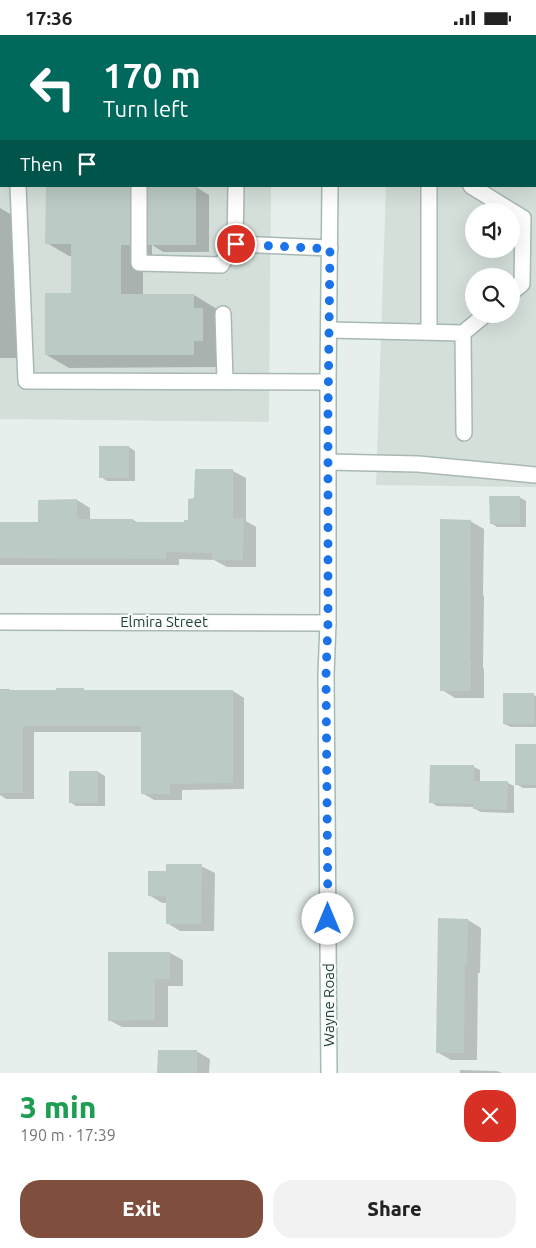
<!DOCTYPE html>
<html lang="en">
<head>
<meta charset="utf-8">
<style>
	body { margin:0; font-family:Ubuntu,sans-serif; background:#f2f2f2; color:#222; height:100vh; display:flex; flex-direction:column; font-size:19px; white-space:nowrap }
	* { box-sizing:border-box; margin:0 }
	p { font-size:16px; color:#767676 }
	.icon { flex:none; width:28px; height:28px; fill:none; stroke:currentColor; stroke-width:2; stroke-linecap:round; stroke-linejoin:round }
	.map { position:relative; height:1038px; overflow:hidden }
	.panel { display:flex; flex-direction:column; background:#fff; flex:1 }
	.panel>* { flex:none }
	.top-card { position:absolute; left:0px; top:0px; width:536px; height:152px; box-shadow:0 5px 20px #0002; background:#00695c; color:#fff; overflow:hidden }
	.buttons { position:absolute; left:465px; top:168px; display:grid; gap:10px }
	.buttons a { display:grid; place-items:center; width:55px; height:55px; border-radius:50%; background:#fff; box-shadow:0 5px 20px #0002; font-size:25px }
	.pin { position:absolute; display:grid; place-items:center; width:42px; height:42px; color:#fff; margin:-21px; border:2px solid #fff; border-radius:50%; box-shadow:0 1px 5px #0007 }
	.me { position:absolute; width:55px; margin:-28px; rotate:0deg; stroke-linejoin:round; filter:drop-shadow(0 0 4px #0008) }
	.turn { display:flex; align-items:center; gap:18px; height:105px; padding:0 20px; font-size:22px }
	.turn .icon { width:65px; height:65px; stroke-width:2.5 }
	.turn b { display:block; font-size:35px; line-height:42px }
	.then { display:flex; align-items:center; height:48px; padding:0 20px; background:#0003; gap:10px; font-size:19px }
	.round { display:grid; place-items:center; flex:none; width:52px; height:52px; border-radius:20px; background:#f2f2f2 }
	.overview { display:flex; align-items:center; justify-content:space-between; height:85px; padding:0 20px }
	h1 { font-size:30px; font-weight:800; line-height:38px; color:#1e9e55 }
	.cta { display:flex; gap:10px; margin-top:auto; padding:10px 20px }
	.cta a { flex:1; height:58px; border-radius:20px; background:#804e3d; color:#fff; font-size:20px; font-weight:800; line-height:58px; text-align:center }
	.cta a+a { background:#f2f2f2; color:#222 }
	.status { display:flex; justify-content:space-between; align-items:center; height:35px; padding:0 25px; background:#fff; direction:ltr }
	.status svg { height:14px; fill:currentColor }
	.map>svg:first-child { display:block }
	.built { fill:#d4dfda; fill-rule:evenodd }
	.shadow { fill:#0003 }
	.building { fill:#bbcac4 }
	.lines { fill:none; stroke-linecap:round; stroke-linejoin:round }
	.service-casing { stroke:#a8b8b2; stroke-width:18 }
	.minor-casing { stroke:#a8b8b2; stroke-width:18 }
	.secondary-casing { stroke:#a4bbb3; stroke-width:18 }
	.service { stroke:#fff; stroke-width:15 }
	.minor { stroke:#fff; stroke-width:15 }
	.secondary { stroke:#fff; stroke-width:15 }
	.route { stroke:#1a73e8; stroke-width:9; stroke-dasharray:0 16.2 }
	.labels { text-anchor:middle; stroke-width:4.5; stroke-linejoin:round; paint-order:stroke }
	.street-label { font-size:15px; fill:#24423a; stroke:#f7fbf9 }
</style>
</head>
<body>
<div class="status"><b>17:36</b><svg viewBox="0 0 49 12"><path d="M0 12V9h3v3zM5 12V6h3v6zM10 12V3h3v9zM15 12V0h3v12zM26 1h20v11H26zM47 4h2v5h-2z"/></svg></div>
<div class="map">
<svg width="536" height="1038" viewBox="0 0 536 1038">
	<rect width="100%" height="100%" fill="#e6efeb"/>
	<path class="built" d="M535,38H536V452L376,450L386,151H535ZM474,176H511V214H474ZM474,241H511V279H474Z
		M0,46H1V151H271L269,387L0,384Z"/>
	<path class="shadow" d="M47,151H143V160L150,164V152H196L209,160V217H163L152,210V222H143V261L194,260L217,274L216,282L225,318H217L216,332L69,333L47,320L72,259V221H69L47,208Z
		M0,173L22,186L23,323H0Z
		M129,412L135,416V446H107L101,442Z
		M233,436L246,443V486L256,492V532H227L214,525L179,524V530H0V488H40L77,465L90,473V485H133L139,488H185L189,486L196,464Z
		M519,462L526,466V492H497L491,488Z
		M470,486L484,494L483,560L484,561L483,633L484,634V663H455L442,655Z
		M0,654H9L13,657L83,654L87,656H233L244,663V754L182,755V765H154L142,758V697H34V764H6L0,760Z
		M533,660L536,661V692H511L504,689Z
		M536,711V753H523L516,749Z
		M474,732L480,735V747L508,748L514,751V778L481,777L475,774L474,772L437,771L431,767Z
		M70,737H98L105,741V771H76L70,767Z
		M201,831L215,838L214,896H180L167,888V868H162L149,860L167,837Z
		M468,885L481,893L480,938H478L477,1025H451L437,1017Z
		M170,918L183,925V951H168V992H122L109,985Z
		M196,1016L210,1024L209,1038H159Z
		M460,1035L497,1036L502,1038H460Z"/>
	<path class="building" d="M46,151H130V210H121V259H194V273H203V306H194V320H45V258H71V209H45Z
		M148,151H196V210H148Z
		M99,411H129V443H99Z
		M195,434H233V483H244L243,525H212V518L166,517V524L0,523V487H38V465L77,464V484H133V487H184V485H188V464L194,463Z
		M489,461H520V489H490Z
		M440,484L471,485L470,552H471L470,625H471V656H440Z
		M56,653H84V655H233V748L170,749V759H141V691H23V758H0V655H56Z
		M503,658H534V689H503Z
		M515,709H536V750H515Z
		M430,730H474V746H508L507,775L473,774V769L429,768Z
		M69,736H98V768H69Z
		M166,829H202L201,889H166V861H148V836H166Z
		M438,883L468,884L467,931H465L464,1018H436Z
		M108,917H170V944H155V985L108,986Z
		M158,1015H197V1038H157Z"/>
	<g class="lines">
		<g class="service-casing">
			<path id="service" d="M7,0V1
				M151,0V1
				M437,0V1
				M501,1L502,0
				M0,119H1
				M18,151L26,346L328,347
				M139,151V228L221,230L235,209
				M236,151L235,209L330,213
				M429,151V297
				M471,151L523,183L522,249L511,258
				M223,279L225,346
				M329,295L463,298L486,279
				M463,298L464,398
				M328,427L418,429L536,440"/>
		</g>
		<g class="minor-casing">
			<path id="minor" d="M0,587L328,588"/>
		</g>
		<g class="secondary-casing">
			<path id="secondary" d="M332,1V0
				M329,1038L326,640L328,588V347L330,151"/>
		</g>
		<use href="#service" class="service"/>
		<use href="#minor" class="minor"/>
		<use href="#secondary" class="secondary"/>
	</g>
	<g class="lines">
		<path class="route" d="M236,209L330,214L328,379V588L326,640L328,884"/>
	</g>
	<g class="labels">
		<g class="street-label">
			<text x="164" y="592">Elmira Street</text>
			<text transform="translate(329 970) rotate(-90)" y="5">Wayne Road</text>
		</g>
	</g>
</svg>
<div class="buttons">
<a><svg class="icon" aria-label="sound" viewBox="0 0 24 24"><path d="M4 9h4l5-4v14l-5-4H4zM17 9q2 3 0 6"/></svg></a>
<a><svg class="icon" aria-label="search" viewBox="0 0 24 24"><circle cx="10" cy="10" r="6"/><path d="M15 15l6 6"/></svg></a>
</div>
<div class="pin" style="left:236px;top:209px;background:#d93025"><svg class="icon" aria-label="arrive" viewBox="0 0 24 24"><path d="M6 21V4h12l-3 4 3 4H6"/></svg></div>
<svg class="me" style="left:328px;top:884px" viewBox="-20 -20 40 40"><circle r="19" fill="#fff"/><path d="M0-13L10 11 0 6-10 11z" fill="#1a73e8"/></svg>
<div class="top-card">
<div class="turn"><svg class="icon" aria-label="left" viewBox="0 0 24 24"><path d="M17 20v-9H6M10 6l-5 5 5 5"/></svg><div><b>170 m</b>Turn left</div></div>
<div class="then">Then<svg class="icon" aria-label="arrive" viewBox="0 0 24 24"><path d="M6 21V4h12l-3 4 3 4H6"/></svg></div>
</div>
</div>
<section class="panel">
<div class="overview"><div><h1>3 min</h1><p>190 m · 17:39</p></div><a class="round" style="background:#d93025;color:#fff"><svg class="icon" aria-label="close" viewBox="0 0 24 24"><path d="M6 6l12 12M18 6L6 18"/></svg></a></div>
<div class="cta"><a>Exit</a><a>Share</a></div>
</section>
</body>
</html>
